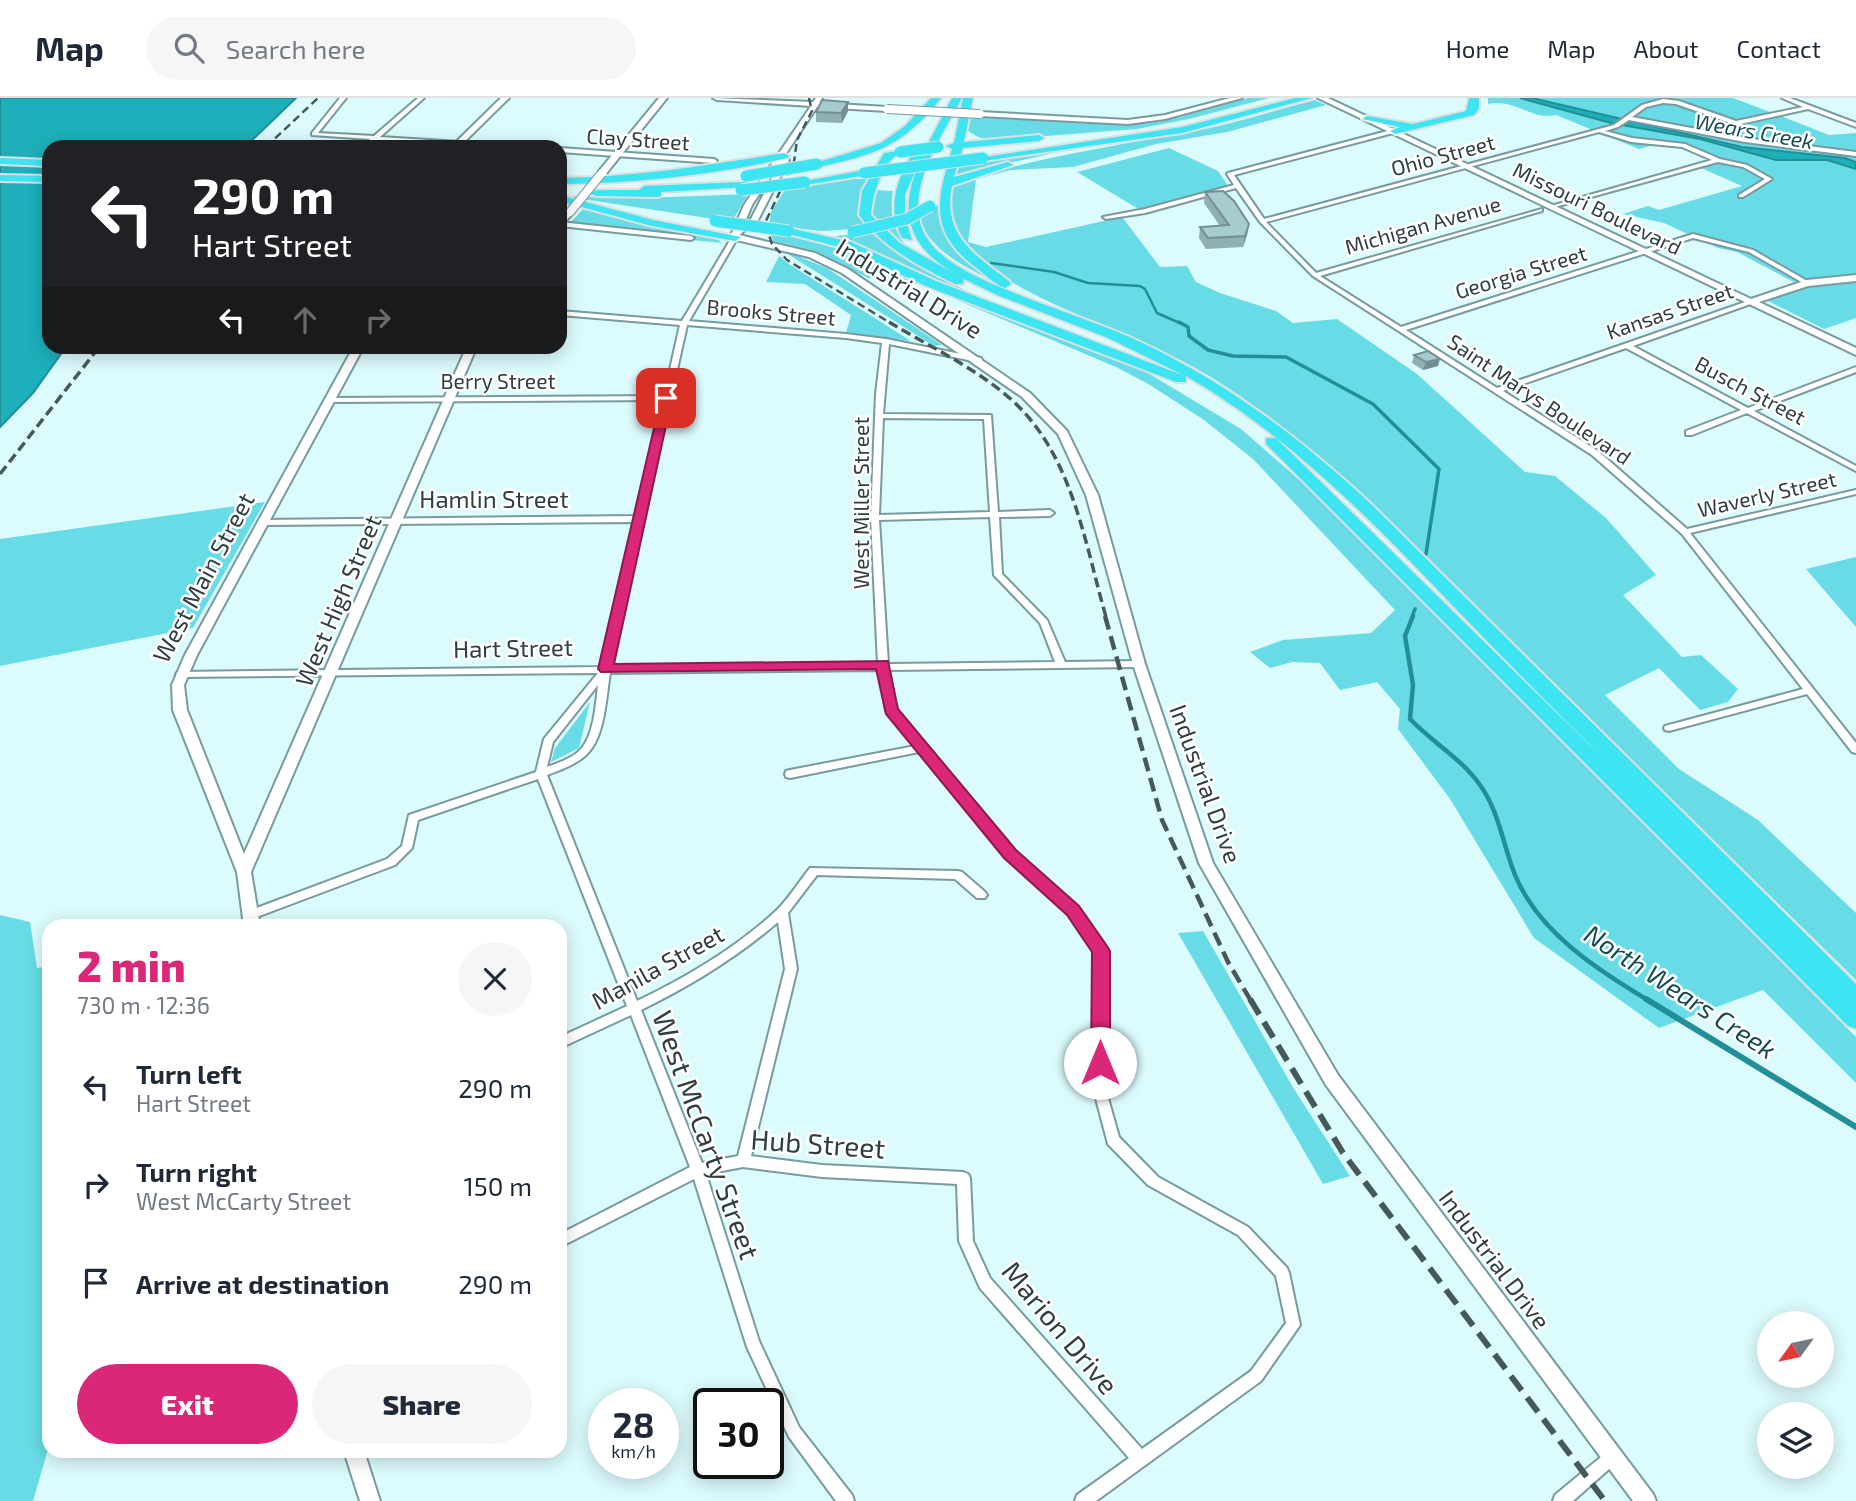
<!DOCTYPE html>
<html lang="en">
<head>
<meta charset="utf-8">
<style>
	body { margin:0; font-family:"Exo 2",sans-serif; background:#f6f6f7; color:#1f2937; height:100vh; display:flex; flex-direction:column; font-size:26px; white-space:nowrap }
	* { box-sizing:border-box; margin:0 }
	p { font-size:23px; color:#747a83 }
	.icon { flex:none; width:38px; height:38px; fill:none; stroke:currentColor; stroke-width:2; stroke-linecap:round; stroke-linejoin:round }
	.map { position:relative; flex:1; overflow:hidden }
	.drawer { position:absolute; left:42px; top:821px; width:525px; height:539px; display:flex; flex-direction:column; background:#fff; border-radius:21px; box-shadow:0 4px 18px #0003 }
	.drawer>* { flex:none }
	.hud { position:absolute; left:42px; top:42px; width:525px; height:214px; border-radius:21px; box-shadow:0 4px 18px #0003; background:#202124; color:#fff; overflow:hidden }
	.needle { width:46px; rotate:237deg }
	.fabs { position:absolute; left:1757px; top:1213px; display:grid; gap:14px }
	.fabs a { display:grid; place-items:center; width:77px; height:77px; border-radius:50%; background:#fff; box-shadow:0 4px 18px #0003; font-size:35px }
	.speed { position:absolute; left:588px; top:1290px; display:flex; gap:14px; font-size:35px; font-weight:700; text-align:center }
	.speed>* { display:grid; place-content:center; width:91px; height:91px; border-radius:50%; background:#fff; box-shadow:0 4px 18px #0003; line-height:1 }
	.speed small { font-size:18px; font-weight:400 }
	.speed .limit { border:4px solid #111; border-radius:10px; background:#fff; color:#111 }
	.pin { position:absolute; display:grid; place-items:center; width:60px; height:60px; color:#fff; margin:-30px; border-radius:14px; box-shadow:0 4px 10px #0006 }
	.me { position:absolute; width:77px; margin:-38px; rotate:0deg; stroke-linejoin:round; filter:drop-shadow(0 0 5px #0008) }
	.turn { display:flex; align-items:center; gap:24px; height:147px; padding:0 35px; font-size:32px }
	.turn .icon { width:91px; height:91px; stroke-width:2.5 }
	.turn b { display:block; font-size:49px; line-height:60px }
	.lanes { display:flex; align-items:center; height:66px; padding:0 35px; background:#0003; justify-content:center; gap:35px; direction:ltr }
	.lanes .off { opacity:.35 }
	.round { display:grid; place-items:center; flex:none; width:74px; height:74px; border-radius:37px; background:#f6f6f7 }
	.headline { display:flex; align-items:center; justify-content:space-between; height:119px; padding:0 35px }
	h1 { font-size:42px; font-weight:800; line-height:52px; color:#db2777 }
	.button { display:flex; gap:14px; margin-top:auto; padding:14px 35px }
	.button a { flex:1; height:80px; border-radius:42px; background:#db2777; color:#fff; font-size:28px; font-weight:800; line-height:80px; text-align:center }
	.button a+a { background:#f6f6f7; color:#1f2937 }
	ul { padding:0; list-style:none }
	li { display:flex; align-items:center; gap:21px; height:98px; padding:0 35px }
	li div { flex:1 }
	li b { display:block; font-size:26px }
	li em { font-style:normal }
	header { display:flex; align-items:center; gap:42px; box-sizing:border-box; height:98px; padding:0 35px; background:#fff; border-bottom:2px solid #e0e1e3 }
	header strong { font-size:33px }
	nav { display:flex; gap:38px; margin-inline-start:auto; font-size:24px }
	.search { width:490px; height:63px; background:#f6f6f7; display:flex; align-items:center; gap:18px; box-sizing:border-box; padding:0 24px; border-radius:38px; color:#747a83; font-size:26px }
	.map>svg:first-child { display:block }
	.green { fill:#68dce6 }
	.water { fill:#1db0ba; stroke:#228e95; stroke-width:2 }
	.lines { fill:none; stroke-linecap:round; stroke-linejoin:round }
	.stream-far3 { stroke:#228e95; stroke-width:2.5 }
	.stream-far2 { stroke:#228e95; stroke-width:3.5 }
	.stream-far1 { stroke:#228e95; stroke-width:4.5 }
	.stream { stroke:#228e95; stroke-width:6 }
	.street-casing { stroke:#779b9e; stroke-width:4 }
	.secondary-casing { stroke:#779b9e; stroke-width:4 }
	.highway-casing { stroke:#dee0e0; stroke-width:4 }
	.street { fill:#fff; fill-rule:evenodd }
	.secondary { fill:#fff; fill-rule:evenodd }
	.highway { fill:#3ce5f1; fill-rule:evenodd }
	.rail-far3 { stroke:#46595a; stroke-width:2.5; stroke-dasharray:8 4.5; stroke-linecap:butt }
	.rail-far2 { stroke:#46595a; stroke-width:3.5; stroke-dasharray:10 5; stroke-linecap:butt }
	.rail-far1 { stroke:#46595a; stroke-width:4.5; stroke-dasharray:14 7; stroke-linecap:butt }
	.rail { stroke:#46595a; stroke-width:6; stroke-dasharray:18 9; stroke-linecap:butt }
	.secondary-bridge-casing { stroke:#779b9e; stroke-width:10; stroke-linecap:butt }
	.highway-bridge-casing { stroke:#dee0e0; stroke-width:13; stroke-linecap:butt }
	.secondary-bridge { stroke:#fff; stroke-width:8 }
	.highway-bridge { stroke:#3ce5f1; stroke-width:11 }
	.wall { fill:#8fafb2 }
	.shaded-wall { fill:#748f91 }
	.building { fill:#a6cccf; stroke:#748f91; stroke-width:2 }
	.route { fill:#db2777; stroke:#8e194d; stroke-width:2 }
	.labels { text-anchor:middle; stroke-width:5; stroke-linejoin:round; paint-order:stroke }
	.far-water-label { font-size:21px; font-style:italic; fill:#134c50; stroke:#fff }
	.far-street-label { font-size:21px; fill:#2f3f40; stroke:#fff }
	.street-label { font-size:24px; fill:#2f3f40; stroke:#fff }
	.water-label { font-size:26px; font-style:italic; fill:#134c50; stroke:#fff }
	.near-street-label { font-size:28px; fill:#2f3f40; stroke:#fff }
</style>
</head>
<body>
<header>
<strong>Map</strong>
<div class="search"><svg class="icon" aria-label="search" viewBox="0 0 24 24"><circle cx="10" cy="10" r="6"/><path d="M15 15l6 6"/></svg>Search here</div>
<nav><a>Home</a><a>Map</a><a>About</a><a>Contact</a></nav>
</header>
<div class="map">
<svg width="1856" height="1403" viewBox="0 0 1856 1403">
	<rect width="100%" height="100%" fill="#dcfbfd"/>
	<path class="green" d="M1248,0H1269L1189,21L1137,31L992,42L978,39L968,33L969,18L1132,26L1177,20Z
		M1488,0H1733L1775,16L1737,24L1679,3L1666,2L1728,25L1747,27L1781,18L1829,37L1856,35V220L1824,231L1768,203L1805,190L1737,154L1718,150L1664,125L1623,116L1648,108L1659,112L1742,88L1701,70L1720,65L1722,61L1669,43L1639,51L1556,17C1531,23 1516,0 1488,6Z
		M1315,2L1326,7L1227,34L1156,46L1073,69L1011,72L976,81L968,144L986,149L1122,119L1160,169L1187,168L1196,184L1220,195L1276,213L1293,225L1337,221L1417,276L1525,374L1555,378L1606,420L1656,477L1623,497L1682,559L1701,557L1738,591L1728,604L1700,612L1659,570L1605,597L1679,671L1758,722L1856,815V882C1725,754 1594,624 1462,497C1382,420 1305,336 1209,278C1184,263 1158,251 1132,239C1085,218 945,172 949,108C950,99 949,92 955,85C1030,61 1107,49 1185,35C1229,27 1272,13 1315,2Z
		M1169,50L1218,73L1228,88L1140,112L1077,74Z
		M1067,52L952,78L960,66Z
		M845,81H869L858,110L866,130L823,133L769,128L771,114L786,90Z
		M874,92L893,93C889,118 894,136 912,154L873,124L869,112Z
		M748,96L734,120L714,121L562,98L644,100Z
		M938,107C940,141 970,161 993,183C963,168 931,153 918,119Z
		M585,109L657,129L715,139L722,145L691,142L692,138L570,125Z
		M770,134L846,151L1138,269L1241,331L1319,399L1373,452L1856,939V985L1763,892L1659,930L1534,840L1450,701L1398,631L1400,611L1377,584L1340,592L1320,565L1292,564L1270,570L1250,554L1283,542L1371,535L1395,512L1253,361L1204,322L1150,287L1116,269L919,186L868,180L814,153L773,143Z
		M870,134L900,157L985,203L828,139Z
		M780,151L827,170L942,247L934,248Z
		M779,158L789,166L911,243L846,235L851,217L805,186L766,184Z
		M265,404L193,530L0,568V441Z
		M1856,459V529L1806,471Z
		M590,604L579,650L551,664L555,650Z
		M0,817L30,824L37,870L49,868V1348L33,1403H0Z
		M1203,833L1294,991L1350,1078L1323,1086L1178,835Z"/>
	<path class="water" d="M0,0H296L245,49H49V248L66,249L33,295L0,329Z
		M1520,0H1532L1742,49L1845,60L1856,64V71L1827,62H1776L1700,41L1611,25Z"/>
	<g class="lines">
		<path class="stream-far3" d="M991,165L1054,174L1088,185L1140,188L1145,191L1157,215L1182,226"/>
		<path class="stream-far2" d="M1179,224L1188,229L1189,238L1208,252L1233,258L1286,259L1373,306L1439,371L1426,456
			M1412,519L1415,511"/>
		<path class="stream-far1" d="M1413,518L1405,538L1413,587L1410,621C1432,644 1462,661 1480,687C1499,713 1503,747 1515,777C1539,835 1597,871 1649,903"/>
		<path class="stream" d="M1646,901L1856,1029"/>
		<g class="street-casing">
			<path id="street" d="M340,0H346L318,35L374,38L418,0H424L380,39L509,47L512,49H483L377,42L368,49H362L370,41L312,37V35Z
				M1782,0H1790L1856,25V29L1808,11L1736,27L1676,6L1663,5L1646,9L1632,19L1745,40L1856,54V58L1745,44L1629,22L1618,29L1605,33L1632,40L1685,46L1720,61L1747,67L1772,81L1743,99H1739V97L1765,81L1743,69L1718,64L1551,110V108L1712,62L1682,49L1631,44L1599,34L1266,124L1316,175L1542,111V113L1320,178L1401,229L1693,136L1753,152L1809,184V186H1805L1749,154L1693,140L1406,232L1497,290L1751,202L1754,204L1753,205L1633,248L1748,310L1856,269V274L1754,313L1856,368V373L1747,315L1692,337H1686V333L1741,312L1626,250L1503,293L1598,353L1687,431L1856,392V396L1690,435L1856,645V655L1852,654L1807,596L1669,633L1665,632L1664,630L1665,628L1803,591L1682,436L1592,357L1313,178L1260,124L1236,90L1145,115L1106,121L1103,119L1145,111L1234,87L1227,76L1228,75L1395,31L1397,32V34L1234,77L1264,121L1614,27L1642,7L1663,1L1679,3L1736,23L1803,9Z
				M560,50L714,61L717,63L714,65L560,54Z
				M560,124L691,138L694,140L691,142L560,128Z
				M735,137L738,139L689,223L846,236L886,241L981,260L982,262L978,264L889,246L883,316L991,317L998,414L1050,412L1054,415L1050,418L999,419L1002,476L1047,522L1065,564L1139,563L1144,566L1139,569L889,572L896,612L1014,753L1077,809L1107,853L1106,993L1119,1039L1158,1079L1248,1129L1287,1170L1289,1175L1300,1227L1261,1283L1096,1403H1075L1077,1397L1129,1360L980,1190L959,1143L957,1086L822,1079L743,1069L706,1076L759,1243L799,1329L852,1397L854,1403H836L789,1339L747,1249L694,1081L560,1149V1136L690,1069L631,917L560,950V939L627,908L538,681L418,722L412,750L395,767L254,820H246L244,817L246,814L387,761L402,748L409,717L536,674L544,641L598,575L181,579L176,576L178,574L602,569L635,424L264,427L260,424L261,422L636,418L663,302L330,304L326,302L327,300L664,298L680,227L560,217V213L682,223L732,139ZM687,227L846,240L882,245L876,296L871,420L878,566L611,568ZM883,320L984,321L990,414L879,417ZM990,419L994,477L1040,525L1055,564L888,566L879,422ZM879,572L886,613L915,648L790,672L786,673L785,676L786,679L790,680L919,654L1006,759L1069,815L1095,854L1094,993L1108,1046L1148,1087L1238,1137L1276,1178L1286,1225L1251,1273L1142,1351L990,1180L973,1143L970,1080L968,1076L963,1074L822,1067L751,1058L797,871L788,815L817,777L955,781L977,800H985L987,797L985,794L962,774L958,773L810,770C799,784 789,800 777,812C736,850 687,879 637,903L547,677C560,672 575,667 586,657C605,640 606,599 610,575ZM598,587C596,605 594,637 581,651C573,660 558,665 547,669L553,644ZM778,824L785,871L738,1058L702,1065L641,912C690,888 736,860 778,824Z
				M1612,1351L1617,1354L1620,1359L1617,1364L1573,1403H1553L1555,1397L1607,1354Z"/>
		</g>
		<g class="secondary-casing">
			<path id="secondary" d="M501,0H509L459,49H451Z
				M659,0H667L605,77H599V73Z
				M713,0L813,4L816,0H822L820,5L887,9L891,11L887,13L817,9L783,60L789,62L758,122L739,137L815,155L848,171L1030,295L1067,333L1098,397L1145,566L1213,765L1338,977L1653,1396L1656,1403H1633L1326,987L1199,765L1133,566L1086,397L1058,336L1022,299L842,175L809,159L732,141L731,137L744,107L811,8L717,2ZM778,68L751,121L744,126L752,107Z
				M1230,0H1242L1165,21L1128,26L980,18L976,16L980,14L1128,22L1165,17Z
				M1318,0H1328L1751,201L1807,182L1856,177V183L1808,188L1759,204L1856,250V257Z
				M567,112L574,114L560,129V121Z
				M354,248H364L197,557L184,587L187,612L244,756L467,248H477L251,774L260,828H244L237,774L173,612L172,587L185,557Z
				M344,1353H364L380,1403H360Z"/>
		</g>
		<g class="highway-casing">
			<path id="highway" d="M931,0H941C905,47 874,58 817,69L812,66L881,45L905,28Z
				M952,0H962C944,35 910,82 920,124C927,156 968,175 995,187C1041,207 1089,221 1134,241C1223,282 1298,338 1370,405L1856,886V931L1848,928L1266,346V340H1276L1606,663C1555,612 1505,562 1456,511C1373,424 1291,339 1186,278V284H1176L928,189L843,150L785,135V131L789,130L851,144L936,183L1185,278L1108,240L997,197L964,181L963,186H955C918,168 884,150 859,117L862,93L884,55L898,53L899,55C881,68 873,94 871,117L900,145L959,178C903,147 898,111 923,55L905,97V118L912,142L902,140C890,115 893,94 905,69C909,62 911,55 918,52L923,55Z
				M963,0H973L964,44L1039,37L1044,40L1039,43L963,50L954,79L1008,64L1013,67L952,88C942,137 975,157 1009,183L1011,186L1005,190C994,186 983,175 974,168C927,132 938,100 952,51L946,48L954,45Z
				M1295,0H1312L1182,35L983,63L978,60L1182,29Z
				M1469,0H1479V11L1474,17L1395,36L1390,33L1400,29L1362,21L1367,18L1413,26L1466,13Z
				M784,55L789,58L788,60C713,77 637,85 560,86V80C636,79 709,67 784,55Z
				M0,60L49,62V68L0,66Z
				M864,72L869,75L868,77L805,87L800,84Z
				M0,77L49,78V84L0,83Z
				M744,84L748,85V89L661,94V98L657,99L596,98L590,95L596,92H639L644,88Z
				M567,99L653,122L741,139L735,143L652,128L563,104V100Z"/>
		</g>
		<use href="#street" class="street"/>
		<use href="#secondary" class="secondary"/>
		<use href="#highway" class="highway"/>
		<path class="rail-far3" d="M809,0L812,13L797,42L794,64L765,125L772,146L787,162L892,226
			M266,49L318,0"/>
		<path class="rail-far2" d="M889,224C930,249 980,272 1015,305C1073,360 1085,446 1106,519
			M0,376L100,248"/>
		<path class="rail-far1" d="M1105,518L1162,722L1228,864L1251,903"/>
		<path class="rail" d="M1250,901L1343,1055L1605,1403"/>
		<g class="secondary-bridge-casing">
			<path id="secondary-bridge" d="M887,11L980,16
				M570,114L602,75"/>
		</g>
		<g class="highway-bridge-casing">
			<path id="highway-bridge" d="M900,54L938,49
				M864,75L983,60
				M746,78L817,66
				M741,92L805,84
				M715,123L789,133
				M853,134L907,121L930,108"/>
		</g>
		<use href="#secondary-bridge" class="secondary-bridge"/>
		<use href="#highway-bridge" class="highway-bridge"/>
	</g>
	<path class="wall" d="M848,4V13L842,25L816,24V14Z
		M1205,94L1249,126L1247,137L1243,149L1206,151L1199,140L1200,129L1220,128L1204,105Z
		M1414,257L1438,268L1423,272L1412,265Z"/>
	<path class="shaded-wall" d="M848,4V13L842,25L841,15Z
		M1249,126L1247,137L1243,149L1245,138Z
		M1440,261L1438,268L1423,272L1426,264Z"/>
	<path class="building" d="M822,2L848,4L841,15L816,14Z
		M1223,93L1234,103L1249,126L1245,138L1208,140L1200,129L1229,127L1205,94Z
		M1428,253L1440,261L1426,264L1414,257Z"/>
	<path class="route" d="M666,296L672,300L614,566L888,563L898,611L1016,752L1079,808L1107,848L1110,853V965L1107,971H1094L1091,965L1092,854L1067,817L1004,760L886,616L876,571L601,574L598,571L661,300Z"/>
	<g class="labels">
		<g class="far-water-label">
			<text transform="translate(1754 34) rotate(10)" y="7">Wears Creek</text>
		</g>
		<g class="far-street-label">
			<text transform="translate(638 42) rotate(4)" y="7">Clay Street</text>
			<text transform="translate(1443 58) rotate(-15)" y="7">Ohio Street</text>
			<text transform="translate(1597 111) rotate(26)" y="7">Missouri Boulevard</text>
			<text transform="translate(1423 128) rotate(-16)" y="7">Michigan Avenue</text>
			<text transform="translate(1521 175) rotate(-17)" y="7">Georgia Street</text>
			<text transform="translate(1670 214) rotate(-19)" y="7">Kansas Street</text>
			<text transform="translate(771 215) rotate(5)" y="7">Brooks Street</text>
			<text x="498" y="291">Berry Street</text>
			<text transform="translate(1750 293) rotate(28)" y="7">Busch Street</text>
			<text transform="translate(1539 302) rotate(34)" y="7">Saint Marys Boulevard</text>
			<text transform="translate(1767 397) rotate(-13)" y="7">Waverly Street</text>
			<text transform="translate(862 405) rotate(-90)" y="7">West Miller Street</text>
		</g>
		<g class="street-label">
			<text transform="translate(909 191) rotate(32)" y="8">Industrial Drive</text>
			<text x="494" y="410">Hamlin Street</text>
			<text transform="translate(204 480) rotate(-62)" y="8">West Main Street</text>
			<text transform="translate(339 503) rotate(-67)" y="8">West High Street</text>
			<text transform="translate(513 551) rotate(-1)" y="8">Hart Street</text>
			<text transform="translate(1205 686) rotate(70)" y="8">Industrial Drive</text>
			<text transform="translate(658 870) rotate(-29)" y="8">Manila Street</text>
			<text transform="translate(1494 1162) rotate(53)" y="8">Industrial Drive</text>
		</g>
		<g class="water-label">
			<text transform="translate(1680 894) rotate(33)" y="9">North Wears Creek</text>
		</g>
		<g class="near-street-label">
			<text transform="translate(706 1037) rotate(70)" y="10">West McCarty Street</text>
			<text transform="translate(818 1046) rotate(4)" y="10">Hub Street</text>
			<text transform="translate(1060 1230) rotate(50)" y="10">Marion Drive</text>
		</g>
	</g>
</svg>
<div class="fabs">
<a><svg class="needle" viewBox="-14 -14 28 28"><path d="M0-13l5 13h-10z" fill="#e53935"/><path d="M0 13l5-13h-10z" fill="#747a83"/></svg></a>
<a><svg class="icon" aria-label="layers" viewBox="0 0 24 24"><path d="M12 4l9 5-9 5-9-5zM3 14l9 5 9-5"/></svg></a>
</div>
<div class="speed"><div>28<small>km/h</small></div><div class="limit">30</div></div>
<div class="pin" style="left:666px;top:300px;background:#d93025"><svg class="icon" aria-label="arrive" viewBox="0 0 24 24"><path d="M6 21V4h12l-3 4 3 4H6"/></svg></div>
<svg class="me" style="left:1100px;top:965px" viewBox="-20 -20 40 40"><circle r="19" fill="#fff"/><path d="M0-13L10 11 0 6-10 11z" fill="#db2777"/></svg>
<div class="hud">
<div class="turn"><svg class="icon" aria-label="left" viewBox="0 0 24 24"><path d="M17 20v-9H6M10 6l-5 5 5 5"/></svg><div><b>290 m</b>Hart Street</div></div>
<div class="lanes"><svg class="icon" aria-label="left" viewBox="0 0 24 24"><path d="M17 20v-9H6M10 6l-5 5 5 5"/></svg><svg class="icon off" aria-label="ahead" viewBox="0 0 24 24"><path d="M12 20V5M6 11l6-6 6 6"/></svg><svg class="icon off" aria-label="right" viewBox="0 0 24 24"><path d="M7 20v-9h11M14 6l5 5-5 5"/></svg></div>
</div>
<section class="drawer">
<div class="headline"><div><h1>2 min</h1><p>730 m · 12:36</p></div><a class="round"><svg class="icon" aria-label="close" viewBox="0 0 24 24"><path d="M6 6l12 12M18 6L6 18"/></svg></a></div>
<ul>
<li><svg class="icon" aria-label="left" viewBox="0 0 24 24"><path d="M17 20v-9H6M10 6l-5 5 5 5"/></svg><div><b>Turn left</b><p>Hart Street</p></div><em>290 m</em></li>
<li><svg class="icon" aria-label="right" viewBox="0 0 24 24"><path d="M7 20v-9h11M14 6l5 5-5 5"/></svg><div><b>Turn right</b><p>West McCarty Street</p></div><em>150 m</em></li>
<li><svg class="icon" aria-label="arrive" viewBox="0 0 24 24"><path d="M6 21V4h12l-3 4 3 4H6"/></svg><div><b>Arrive at destination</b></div><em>290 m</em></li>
</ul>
<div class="button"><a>Exit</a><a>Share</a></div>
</section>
</div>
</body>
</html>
